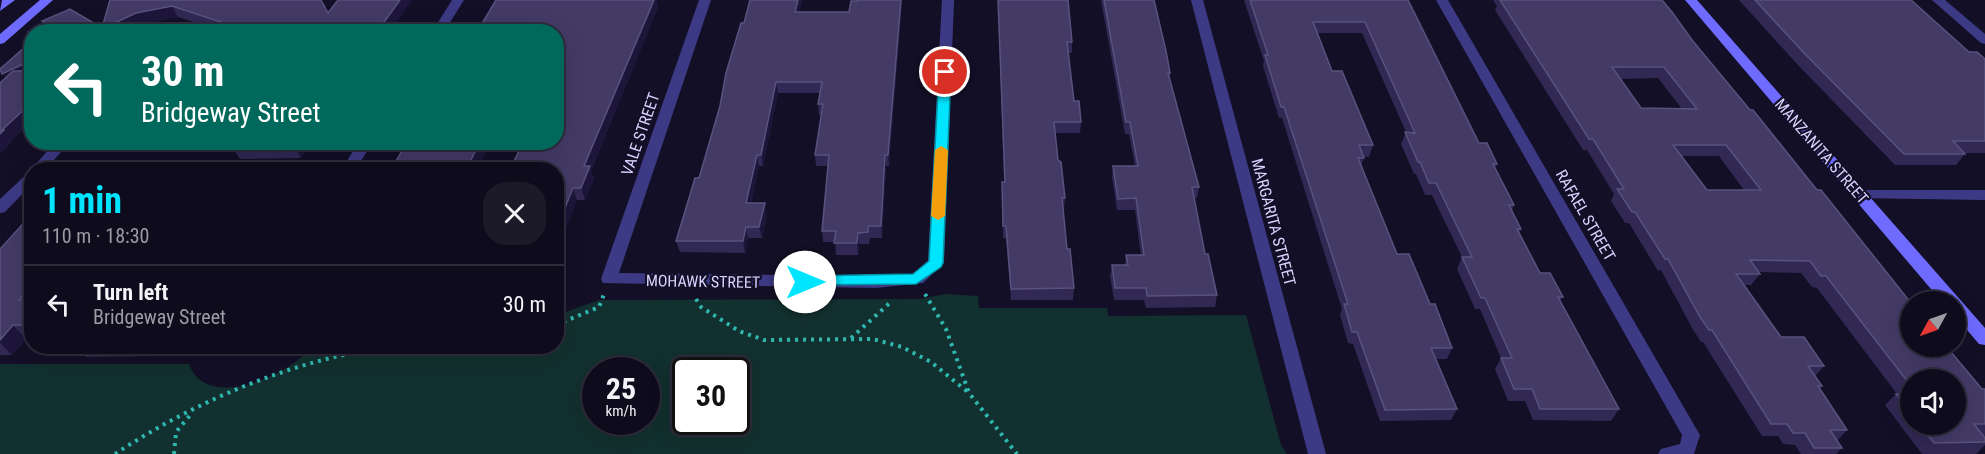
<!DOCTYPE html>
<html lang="en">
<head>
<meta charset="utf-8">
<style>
	body { margin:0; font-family:"Roboto Condensed",sans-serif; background:#1c1929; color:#f1f3f6; height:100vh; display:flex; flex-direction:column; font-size:22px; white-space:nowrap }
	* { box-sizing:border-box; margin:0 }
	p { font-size:20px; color:#9b9ba3 }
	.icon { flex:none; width:33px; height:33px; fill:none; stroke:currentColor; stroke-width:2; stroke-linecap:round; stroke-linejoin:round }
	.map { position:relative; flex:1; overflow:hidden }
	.side { position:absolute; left:24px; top:162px; width:540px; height:192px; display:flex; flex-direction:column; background:#0e0b1c; border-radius:24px; box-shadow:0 6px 24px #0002,0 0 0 2px #2e2b3b }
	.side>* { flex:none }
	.guide { position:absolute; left:24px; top:24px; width:540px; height:126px; border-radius:24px; box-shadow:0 6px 24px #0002,0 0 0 2px #2e2b3b; background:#00695c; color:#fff; overflow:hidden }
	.needle { width:39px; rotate:230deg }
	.controls { position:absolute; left:1900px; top:291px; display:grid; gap:12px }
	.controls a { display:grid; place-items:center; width:66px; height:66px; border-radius:50%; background:#0e0b1c; box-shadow:0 6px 24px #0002,0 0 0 2px #2e2b3b; font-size:30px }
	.speed { position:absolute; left:582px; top:357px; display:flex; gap:12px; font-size:30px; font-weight:700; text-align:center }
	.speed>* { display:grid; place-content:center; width:78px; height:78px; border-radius:50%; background:#0e0b1c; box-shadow:0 6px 24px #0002,0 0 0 2px #2e2b3b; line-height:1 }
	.speed small { font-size:15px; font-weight:400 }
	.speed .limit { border:3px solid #111; border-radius:9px; background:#fff; color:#111 }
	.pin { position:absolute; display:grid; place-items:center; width:51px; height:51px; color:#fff; margin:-26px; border:3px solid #fff; border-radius:50%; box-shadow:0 2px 6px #0007 }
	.me { position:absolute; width:66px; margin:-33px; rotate:90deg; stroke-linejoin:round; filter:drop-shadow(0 0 4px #0008) }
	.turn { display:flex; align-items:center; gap:21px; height:126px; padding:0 18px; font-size:27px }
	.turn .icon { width:78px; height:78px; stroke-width:2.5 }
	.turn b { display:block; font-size:42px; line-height:51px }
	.round { display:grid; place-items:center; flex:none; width:63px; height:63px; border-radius:24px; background:#1c1929 }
	.head { display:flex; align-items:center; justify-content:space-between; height:102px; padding:0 18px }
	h1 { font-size:36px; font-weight:700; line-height:45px; color:#00e5ff }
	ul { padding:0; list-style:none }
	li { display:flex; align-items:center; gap:18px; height:78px; padding:0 18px; border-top:2px solid #2e2b3b }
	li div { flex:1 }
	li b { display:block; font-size:22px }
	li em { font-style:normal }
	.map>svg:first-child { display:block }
	.green { fill:#12302f; fill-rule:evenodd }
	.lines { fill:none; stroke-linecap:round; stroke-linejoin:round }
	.path { stroke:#2fb8b0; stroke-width:4; stroke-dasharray:3 5; stroke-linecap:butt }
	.street { fill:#3d3a85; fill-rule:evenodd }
	.secondary { fill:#6f6bff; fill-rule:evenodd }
	.wall { fill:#312854; fill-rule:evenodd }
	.shaded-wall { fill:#1d163a }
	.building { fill:#433a66; stroke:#5a527e; stroke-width:1.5; fill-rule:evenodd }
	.route { fill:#00e5ff; stroke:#0095a6; stroke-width:1.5 }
	.slow { fill:#f59e0b }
	.labels { text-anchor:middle; stroke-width:4.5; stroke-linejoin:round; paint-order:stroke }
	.street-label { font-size:16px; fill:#d9d4ff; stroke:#130f26 }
</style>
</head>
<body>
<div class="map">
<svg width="1985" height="454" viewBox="0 0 1985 454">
	<rect width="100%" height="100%" fill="#130f26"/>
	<path class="green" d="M945,294L978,296L979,308H1107L1108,316L1246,315L1281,445L1287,454H0V364H189C207,413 289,375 312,347L556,346L557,315L599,300L921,299ZM596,370H646V422H596ZM686,370H736V422H686Z"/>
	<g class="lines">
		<path class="path" d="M925,294L946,329L969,393L1017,454
			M696,299L701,307L739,331L764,340L873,339L902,347L931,362L969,393
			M556,325L599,307L604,294
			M851,338L892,301
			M115,454C197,400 299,357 397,346
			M174,454L176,432L192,413"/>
		<path class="street" d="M452,0H464L444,32H432Z
			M699,0H711L619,273L876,276L913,274L928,261L942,0H954L944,263L923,283L876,288L603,283L601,279Z
			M1191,0H1203L1326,454H1308Z
			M1436,0H1448L1697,430L1700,435L1694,454H1658L1661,449L1680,444L1682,435Z
			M1932,0H1945L1985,34V44L1981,43Z
			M55,142H70L45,170H32V184L5,212L0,213V199L30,171Z
			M359,142H373L355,170H341Z
			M1860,190H1985V200L1855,198L1853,195L1855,192Z"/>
		<path class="secondary" d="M2,0H15L0,11Z
			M40,0H53L4,43L0,44V34Z
			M1685,0H1697L1985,328V345L1979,344L1956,317V302H1942Z"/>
	</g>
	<path class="wall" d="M110,0L328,13L215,29L178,17L143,24L127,32H32V37L28,32L45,25L42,21L102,28Z
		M496,0H657V2L658,7L591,171L594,178L585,200H577L556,253V170L560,62L556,61V32Z
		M750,0H802L799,12H849L902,0L889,166H886L882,238H870L869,244H859L858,255H836L835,242H823L822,231L828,166H816L815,155L821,115H819L818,104L820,93H778L763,166H759L751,203L767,215L762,238H748L745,253L680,252L676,241L699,178Z
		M998,0H1068L1072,42V53H1068L1074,101L1081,122L1080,133H1055L1058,160L1065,198L1064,210H1063L1067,249L1074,288L1073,300H1011L1006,238H1003L1002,194L1004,182Z
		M1101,0H1154L1170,73L1169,78L1199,187L1197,198H1194L1205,254L1217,295L1215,307L1146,308L1144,300H1114L1110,276L1112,265H1125L1126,255H1141L1135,210H1117L1112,177L1113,166H1135L1129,134H1125Z
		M1244,0H1408L1479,143L1497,164L1495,168L1514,205L1512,211L1521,229L1519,234L1540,273L1563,297L1560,301L1619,409L1611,421L1533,420L1525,401H1508L1495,369L1501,358L1480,309H1475L1457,269L1462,257L1432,195H1425L1416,174H1414L1401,144L1406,132L1362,33H1317L1332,71L1373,145L1369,157H1364L1361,167L1397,254L1430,304L1452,348L1447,359H1436L1457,409L1451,420L1380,421L1353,344L1348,343L1340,315L1342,309L1282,118H1279L1263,66L1264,61Z
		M1493,0H1662L1911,346L1982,389H1985V436H1983L1985,438V445L1976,454H1922L1885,405L1896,394H1897L1817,288L1812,287L1801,273L1758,272L1760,274L1751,285H1745L1781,337L1824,366L1815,376L1822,386L1819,389L1847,430L1837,441L1842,448L1836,454H1801L1795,445L1783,444L1778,436H1762L1703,342H1701L1692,328L1661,270L1658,271L1629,223H1625L1611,201L1614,194L1587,150H1583L1495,10L1497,6ZM1658,78L1682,109L1641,108L1620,79ZM1682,156H1719L1744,190H1707ZM1911,380L1956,424H1911Z
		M1739,0H1911L1969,52L1985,59V153H1964L1965,154L1956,165H1895L1797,64Z
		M119,142H189L182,151L132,152L130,150H127L123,145H120Z
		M235,142H311L301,158L240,159L232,147L235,144Z
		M402,142H491L477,170H391L402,152L399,147Z
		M32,214V339H26L12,355H0V249Z
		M69,346H166L159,356L86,357L81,351H73Z"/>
	<path class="shaded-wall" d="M400,0H412L390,32H377Z
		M653,0H657V2L658,7L591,171L594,178L585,200L581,188L584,166Z
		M798,0H802L797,23L795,12Z
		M901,0H902L889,166L888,155Z
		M172,6L178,17L143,24L127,32H95L136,13Z
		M32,60V75L11,85L2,74Z
		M776,82L778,93L763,166L761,155Z
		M32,102V122L12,140L13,141L0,154V134L2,130Z
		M176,142H189L182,151Z
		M297,142H311L301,158L294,146Z
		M480,142H491L477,170H473L470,162Z
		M757,155L759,166L749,215L746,203Z
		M885,155L886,166L882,238L881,226Z
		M464,162L467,170H460Z
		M573,188L577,200L556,253V230Z
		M765,203L767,215L762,238L759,227Z
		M746,227L748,238L745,253L743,241Z
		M858,233L859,244L858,255L857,243Z
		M32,285V313L19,300Z
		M13,325L26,339L12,355L0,343V340Z
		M151,346H166L159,356Z"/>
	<path class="building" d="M110,0H321L328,13L338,0H400L377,32H212L221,22L172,6L136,13L95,32H32V34L28,32L47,24L42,21L70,9L102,28Z
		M496,0H654L584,166H590L581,188H573L556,230V170H510L523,142H556V70L564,55L556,51V32H477Z
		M750,0H798L795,12H849L851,1H857V0H901L888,155H885L881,226H868V232L858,233L857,243H834L836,231H822L829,155H815L823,104H818L822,82H776L761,155H757L746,203H765L759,227H746L743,241H676L695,178H699L720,106L726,73L741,23H744Z
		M998,0H1068L1072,42H1067L1074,101H1079L1081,122H1054L1058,160L1061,162L1065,198H1062L1067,249H1070L1074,288L1011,289L1006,226H1003L1002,182H1005Z
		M1104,0H1154L1166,51L1170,73H1168L1199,187H1192L1205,254H1208L1217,295L1147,296L1146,288H1115L1112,265H1128L1126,255H1144L1136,198L1118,199L1113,166H1138L1130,122H1126Z
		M1250,0H1408L1479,143H1487L1497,164H1493L1514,205H1509L1521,229H1517L1540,273H1550L1563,297H1558L1619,409H1540L1532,389H1514L1501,358H1512L1485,298H1481L1462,257H1472L1436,183H1429L1420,162H1418L1405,132L1415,133L1365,22H1313L1332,71H1342L1373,145H1359L1364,158H1358L1397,254H1409L1430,304H1435L1452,348H1431L1457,409L1385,410L1357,332H1352L1344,304H1348L1284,107H1281L1265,55H1268Z
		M1500,0H1662L1672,12L1692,40L1750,110H1753L1817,190H1821L1911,303V346H1946L1982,389H1985V424H1974L1985,438V442L1934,443L1919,424H1956V380H1911V386L1826,276H1821L1810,261L1750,260L1760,274H1736L1781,337H1804L1824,366H1808L1822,386H1818L1847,430H1830L1842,448H1814L1805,433H1793L1787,424H1771L1712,330H1709L1700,317L1668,259H1665L1635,212H1632L1617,189H1624L1593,139H1589ZM1612,67H1664L1697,109L1641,108ZM1673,145H1726L1761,190H1707Z
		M1755,0H1911L1969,52H1977L1985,59V141H1953L1965,154H1904L1804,53Z
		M32,41V60L2,74L0,69Z
		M13,71H32V102L2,130H4L0,134V83Z
		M236,142H297L294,146L232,147Z
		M402,142H480L470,162H464L460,170H391L404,147H399Z
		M32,214V285L19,300H32V325H13L0,340V249Z
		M1896,394H1911V414Z"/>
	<path class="route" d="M945,68L951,72L943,263L941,267L916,284L800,285L798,282L800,278L805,276L913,274L929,261L939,72Z"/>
	<path class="slow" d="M941,146L948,150L945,216L938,220L931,216L935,150Z"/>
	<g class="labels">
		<g class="street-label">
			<text transform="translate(640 134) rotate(-71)" y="6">VALE STREET</text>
			<text transform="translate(1822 151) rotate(49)" y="6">MANZANITA STREET</text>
			<text transform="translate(1586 215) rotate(60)" y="6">RAFAEL STREET</text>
			<text transform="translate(1274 222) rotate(75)" y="6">MARGARITA STREET</text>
			<text transform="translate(703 281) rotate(1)" y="6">MOHAWK STREET</text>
		</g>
	</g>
</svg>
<div class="controls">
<a><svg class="needle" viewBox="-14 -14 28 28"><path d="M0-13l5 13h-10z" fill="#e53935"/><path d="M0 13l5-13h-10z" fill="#9b9ba3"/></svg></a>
<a><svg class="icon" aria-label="sound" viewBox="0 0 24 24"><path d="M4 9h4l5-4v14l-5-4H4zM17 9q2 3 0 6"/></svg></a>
</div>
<div class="speed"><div>25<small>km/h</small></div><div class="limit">30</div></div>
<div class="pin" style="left:945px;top:72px;background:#d93025"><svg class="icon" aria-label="arrive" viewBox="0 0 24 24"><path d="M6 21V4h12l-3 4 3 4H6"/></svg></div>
<svg class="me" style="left:805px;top:282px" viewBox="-20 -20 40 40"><circle r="19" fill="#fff"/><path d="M0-13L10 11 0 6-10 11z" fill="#00e5ff"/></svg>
<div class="guide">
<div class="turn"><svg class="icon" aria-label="left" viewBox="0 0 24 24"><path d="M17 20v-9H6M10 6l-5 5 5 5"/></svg><div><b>30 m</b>Bridgeway Street</div></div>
</div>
<section class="side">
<div class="head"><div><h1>1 min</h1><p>110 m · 18:30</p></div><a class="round"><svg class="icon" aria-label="close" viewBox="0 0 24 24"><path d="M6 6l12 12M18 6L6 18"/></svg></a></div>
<ul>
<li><svg class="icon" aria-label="left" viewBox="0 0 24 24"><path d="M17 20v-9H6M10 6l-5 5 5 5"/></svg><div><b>Turn left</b><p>Bridgeway Street</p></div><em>30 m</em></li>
</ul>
</section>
</div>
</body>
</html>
